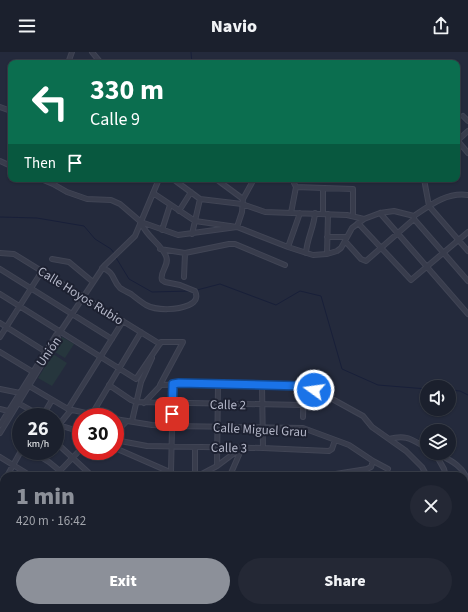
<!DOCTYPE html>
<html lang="en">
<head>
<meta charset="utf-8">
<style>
	body { margin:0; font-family:"Source Sans 3",sans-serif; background:#242835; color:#f1f3f6; height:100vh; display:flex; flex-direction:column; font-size:15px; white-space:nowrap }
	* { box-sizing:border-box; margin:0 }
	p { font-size:13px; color:#a0a3aa }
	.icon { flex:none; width:22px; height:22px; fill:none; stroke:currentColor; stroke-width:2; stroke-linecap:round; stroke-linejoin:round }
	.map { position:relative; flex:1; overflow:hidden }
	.details { position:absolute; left:0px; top:420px; width:468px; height:140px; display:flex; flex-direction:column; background:#1b202d; border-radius:12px 12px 0 0; box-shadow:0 1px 3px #0004,0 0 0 1px #393e49 }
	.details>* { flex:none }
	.guide { position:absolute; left:8px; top:8px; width:452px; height:122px; border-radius:8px; box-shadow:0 1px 3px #0004,0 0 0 1px #393e49; background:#0b6e4f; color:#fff; overflow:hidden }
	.fabs { position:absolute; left:420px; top:328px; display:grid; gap:8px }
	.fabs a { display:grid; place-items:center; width:36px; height:36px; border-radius:50%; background:#1b202d; box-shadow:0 1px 3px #0004,0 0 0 1px #393e49; font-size:20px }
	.speed { position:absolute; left:12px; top:356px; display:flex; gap:8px; font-size:20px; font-weight:700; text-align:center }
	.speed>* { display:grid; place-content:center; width:52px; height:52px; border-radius:50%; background:#1b202d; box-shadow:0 1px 3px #0004,0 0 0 1px #393e49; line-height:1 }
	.speed small { font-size:10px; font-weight:400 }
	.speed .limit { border:6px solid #d22; background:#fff; color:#111 }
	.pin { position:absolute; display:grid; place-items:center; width:34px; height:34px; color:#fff; margin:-17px; border-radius:8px; box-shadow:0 2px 6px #0006 }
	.me { position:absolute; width:44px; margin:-22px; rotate:284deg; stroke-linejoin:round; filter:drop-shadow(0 0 3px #0008) }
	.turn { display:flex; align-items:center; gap:14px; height:84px; padding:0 16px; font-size:18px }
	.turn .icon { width:52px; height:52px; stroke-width:2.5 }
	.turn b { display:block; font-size:28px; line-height:34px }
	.then { display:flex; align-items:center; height:38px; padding:0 16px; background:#0003; gap:8px; font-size:15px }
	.round { display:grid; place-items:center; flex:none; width:42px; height:42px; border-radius:21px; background:#242835 }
	.summary { display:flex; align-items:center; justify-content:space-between; height:68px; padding:0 16px }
	h1 { font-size:24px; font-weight:800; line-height:30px; color:#8c9099 }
	.action { display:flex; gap:8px; margin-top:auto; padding:8px 16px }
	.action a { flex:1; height:46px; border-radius:24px; background:#8c9099; color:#fff; font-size:16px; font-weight:800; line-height:46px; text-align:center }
	.action a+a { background:#242835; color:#f1f3f6 }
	header { display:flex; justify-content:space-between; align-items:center; height:52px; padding:0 16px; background:#1b202d; font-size:18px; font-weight:800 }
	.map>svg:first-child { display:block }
	.green { fill:#26363d }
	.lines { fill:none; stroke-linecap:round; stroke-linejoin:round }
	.stream { stroke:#181f39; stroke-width:1 }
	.minor-casing { stroke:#414555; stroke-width:6 }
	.minor { stroke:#383c4c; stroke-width:4 }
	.route-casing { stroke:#114b97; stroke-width:10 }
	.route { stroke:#1a73e8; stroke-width:7 }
	.labels { text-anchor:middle; stroke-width:4; stroke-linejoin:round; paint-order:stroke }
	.street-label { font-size:13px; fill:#b4b7c8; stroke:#1d2131 }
</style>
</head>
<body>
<header><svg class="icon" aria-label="menu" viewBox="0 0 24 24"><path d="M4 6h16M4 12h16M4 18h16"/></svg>Navio<svg class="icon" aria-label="share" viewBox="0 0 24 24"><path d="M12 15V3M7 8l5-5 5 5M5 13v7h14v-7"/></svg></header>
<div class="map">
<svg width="468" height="560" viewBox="0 0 468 560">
	<rect width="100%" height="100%" fill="#242a3c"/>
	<path class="green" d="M62,285L74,292L65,306L53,299Z
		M53,302L67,311L52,334L38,326Z"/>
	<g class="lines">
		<path class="stream" d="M191,0L192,11
			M0,165L37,166L84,174L95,187L111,197L114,201
			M115,204L129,227L152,240L190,239
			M197,238L220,232L276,253L300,239L321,244L342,317L378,333L427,337
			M449,338L460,339L468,343
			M77,560L79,556"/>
		<g class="minor-casing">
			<path id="minor" d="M92,0L101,11
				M68,11L72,0
				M0,55L11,59
				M463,64L468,69
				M457,88L468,101
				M457,89L468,79
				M0,109L11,114
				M41,127L53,132L67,140L87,147L111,148L120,152L141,170L178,183L237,175L288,195L313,203L327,202L337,199L341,196L352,176L364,167L380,161L394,159L414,164C430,153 447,140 468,143
				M173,127L200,147L242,152L265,160L347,163L364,167
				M216,127L243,147
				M424,127L429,154L468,199
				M296,135L353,137V164
				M323,137V162
				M153,141L195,169L237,175L242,160L243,147L254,127
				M179,159L191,140
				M291,161L296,135L294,131V127
				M380,161L468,262
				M414,165V167L468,229
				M358,171L411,228L468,180
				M162,178L170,153
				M192,182L200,147
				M327,185H347
				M345,189L361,207L366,209L414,167
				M288,195L300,161
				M160,197L185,201L229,192H235L285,213
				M0,201L14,202L160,292
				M306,201C307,186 314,176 315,161
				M327,202L328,162
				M52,207L69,210L93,230
				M102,216C115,220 112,228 120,236C123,238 127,240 131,242C136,246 141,250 146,253C157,259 178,258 189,253C196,250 198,245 195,239L180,233L165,230L162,228C159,220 170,213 166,204C161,192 147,185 141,171
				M0,217L112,287
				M184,225L185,201
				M0,242L136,327L161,290H183L160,333
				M0,271L46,300
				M0,285L42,219
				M0,300L33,320
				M109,333L131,348L136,350L303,353
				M262,333L263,396
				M29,334L68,357L104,365
				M0,337L20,341
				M18,351L43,365
				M144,351L161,333L218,331L304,334L334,348L363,364L372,375L406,399L422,415L427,424
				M0,357L8,359
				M68,357L123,269
				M92,362L141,280
				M42,365L52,348
				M303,365L304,334
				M115,367L152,373L172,374L303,376L349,393L373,409L371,415L367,417L323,424
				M132,369L141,330L152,306
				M80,371L81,369
				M55,372L75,378
				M0,373L56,283L60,280L104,214L135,184L159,127
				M58,374L71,358
				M0,381L58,286
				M115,381L126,370
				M389,387C407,382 412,388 427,396
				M115,388L147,394L263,396L329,399L332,397L335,388
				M55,391L61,395L92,424
				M195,395V424
				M115,396L179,424
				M31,399L49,410L60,419
				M435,401L444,417L446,424
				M436,401C450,408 464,414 468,430
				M0,405L31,424
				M373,409L388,417
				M217,414L218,331
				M171,420L173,332
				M7,424L21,399
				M55,424L81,397
				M198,424L217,414L241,396
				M231,424V421L242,396
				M464,440L468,439
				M0,449L4,429
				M464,454L468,457
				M0,462L4,464
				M464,478L468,482
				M464,496L468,488
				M0,529L4,527
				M464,529L468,528
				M217,556L226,560
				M438,556L440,557L451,556
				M33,560L37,556
				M177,560L179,556"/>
		</g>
		<use href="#minor" class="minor"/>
	</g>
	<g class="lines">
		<g class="route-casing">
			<path id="route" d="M172,362L173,332L179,331L304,334L314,338"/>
		</g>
		<use href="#route" class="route"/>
	</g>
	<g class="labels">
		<g class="street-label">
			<text transform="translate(81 243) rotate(32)" y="5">Calle Hoyos Rubio</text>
			<text transform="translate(48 299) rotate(-55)" y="5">Unión</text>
			<text transform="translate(228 352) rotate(1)" y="5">Calle 2</text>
			<text transform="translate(260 377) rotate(3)" y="5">Calle Miguel Grau</text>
			<text transform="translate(229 395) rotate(1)" y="5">Calle 3</text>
		</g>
	</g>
</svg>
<div class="fabs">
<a><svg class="icon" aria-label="sound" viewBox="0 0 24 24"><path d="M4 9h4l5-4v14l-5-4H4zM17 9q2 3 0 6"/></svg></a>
<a><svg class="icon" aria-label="layers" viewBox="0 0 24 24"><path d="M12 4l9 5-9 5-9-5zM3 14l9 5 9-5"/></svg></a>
</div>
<div class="speed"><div>26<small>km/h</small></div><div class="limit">30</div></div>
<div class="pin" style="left:172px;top:362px;background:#d93025"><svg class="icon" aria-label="arrive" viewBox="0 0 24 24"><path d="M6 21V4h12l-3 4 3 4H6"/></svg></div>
<svg class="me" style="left:314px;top:338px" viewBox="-20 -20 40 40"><circle r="17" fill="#1a73e8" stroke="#fff" stroke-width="3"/><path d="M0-11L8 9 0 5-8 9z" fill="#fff"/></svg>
<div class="guide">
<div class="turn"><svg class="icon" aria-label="left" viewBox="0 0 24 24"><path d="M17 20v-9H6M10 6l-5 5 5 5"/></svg><div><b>330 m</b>Calle 9</div></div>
<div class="then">Then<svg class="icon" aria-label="arrive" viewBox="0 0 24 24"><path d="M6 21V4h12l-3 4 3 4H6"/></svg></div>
</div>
<section class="details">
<div class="summary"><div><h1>1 min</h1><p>420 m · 16:42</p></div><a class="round"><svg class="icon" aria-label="close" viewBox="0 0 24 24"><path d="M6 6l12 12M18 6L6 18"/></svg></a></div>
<div class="action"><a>Exit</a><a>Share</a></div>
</section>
</div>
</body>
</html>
